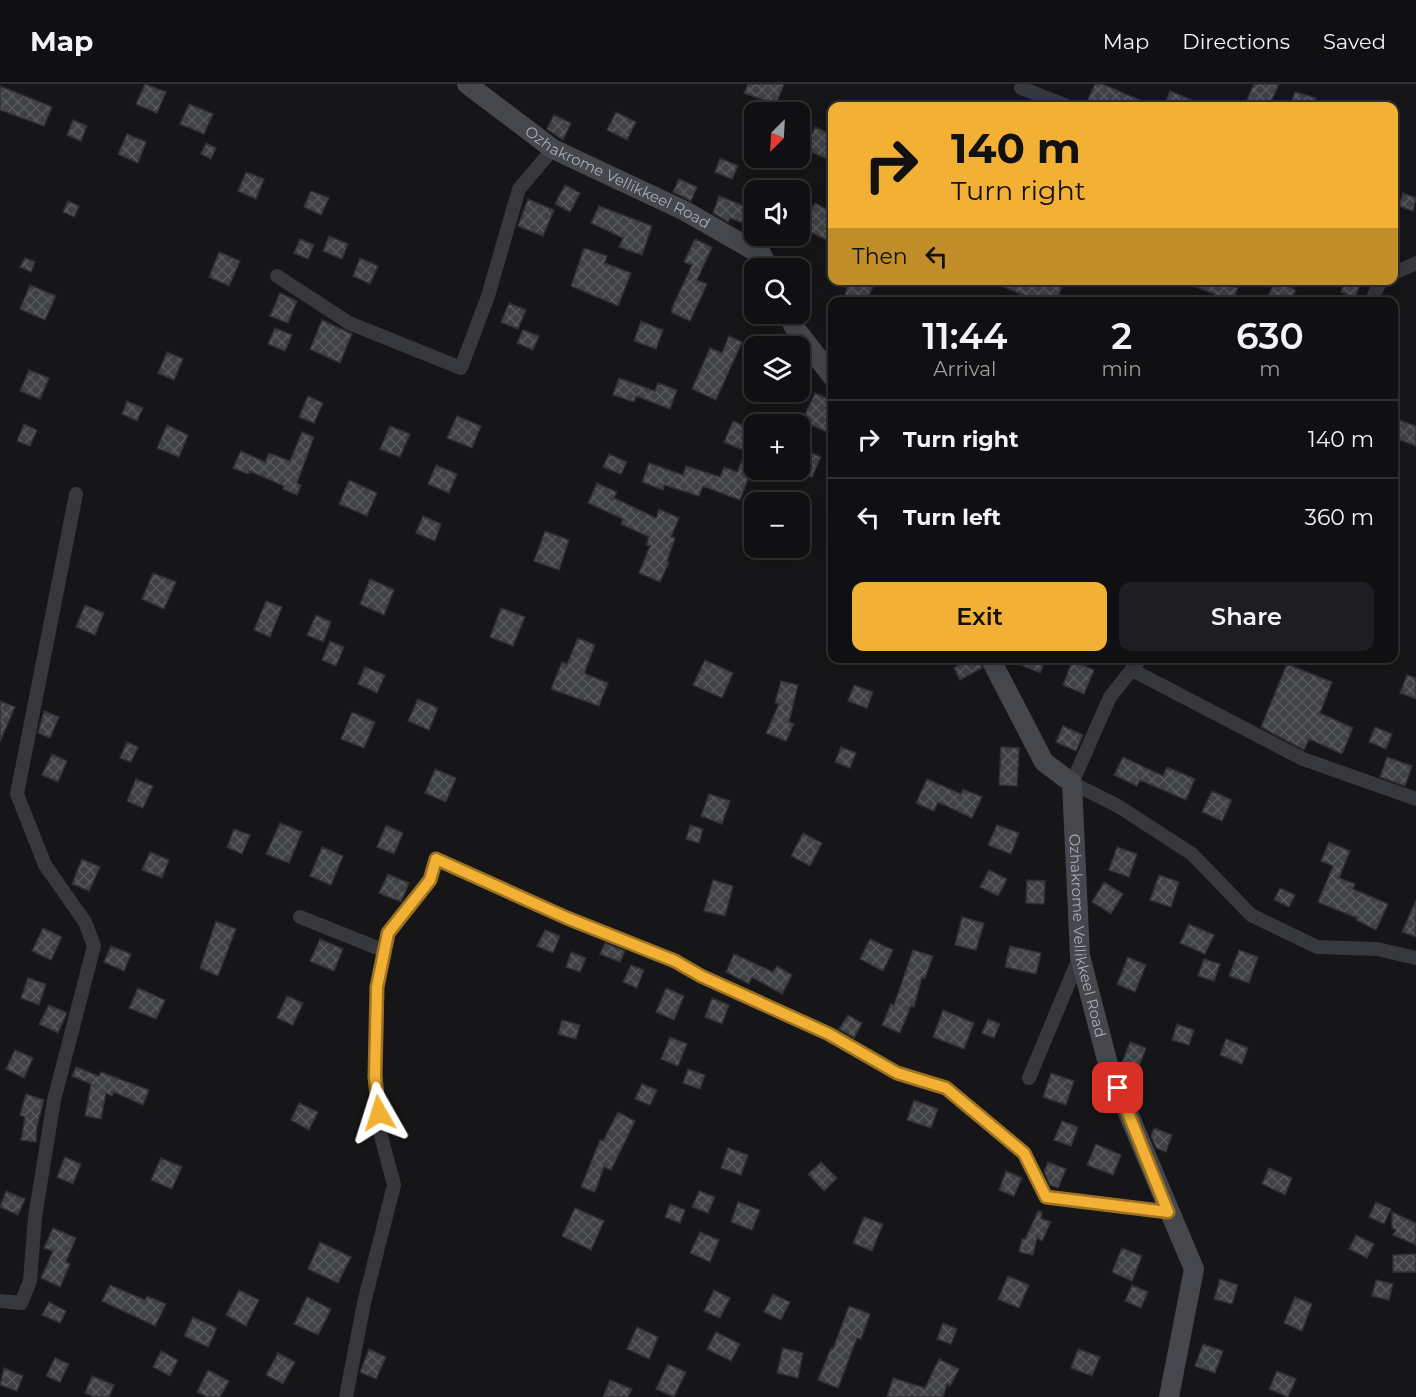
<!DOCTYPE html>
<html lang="en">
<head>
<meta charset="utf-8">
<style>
	body { margin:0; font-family:Montserrat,sans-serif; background:#1e1e20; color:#f1f3f6; height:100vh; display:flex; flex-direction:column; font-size:22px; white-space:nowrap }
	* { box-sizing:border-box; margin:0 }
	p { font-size:20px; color:#9c9d9f }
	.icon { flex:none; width:33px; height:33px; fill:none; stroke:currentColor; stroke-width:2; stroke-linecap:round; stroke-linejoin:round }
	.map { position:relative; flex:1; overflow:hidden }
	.details { position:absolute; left:828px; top:213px; width:570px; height:366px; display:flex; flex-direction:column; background:#101012; border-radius:12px; box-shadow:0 3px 15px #0003,0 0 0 2px #303032 }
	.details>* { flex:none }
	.hud { position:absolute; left:828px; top:18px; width:570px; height:183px; border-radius:12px; box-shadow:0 3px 15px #0003,0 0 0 2px #303032; background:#f2b134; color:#111; overflow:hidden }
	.needle { width:39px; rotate:204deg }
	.controls { position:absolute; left:744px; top:18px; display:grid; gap:12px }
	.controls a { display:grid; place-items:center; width:66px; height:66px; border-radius:12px; background:#101012; box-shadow:0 3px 15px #0003,0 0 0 2px #303032; font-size:30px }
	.pin { position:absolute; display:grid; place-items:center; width:51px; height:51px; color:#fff; margin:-26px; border-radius:12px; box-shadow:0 3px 9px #0006 }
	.me { position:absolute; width:66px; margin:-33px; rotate:354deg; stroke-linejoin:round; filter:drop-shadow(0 0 4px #0008) }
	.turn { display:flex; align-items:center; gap:21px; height:126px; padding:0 24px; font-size:27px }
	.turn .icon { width:78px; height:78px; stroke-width:2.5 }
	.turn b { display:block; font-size:42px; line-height:51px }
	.then { display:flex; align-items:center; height:57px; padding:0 24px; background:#0003; gap:12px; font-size:22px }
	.eta { display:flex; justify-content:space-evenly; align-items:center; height:102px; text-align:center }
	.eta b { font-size:36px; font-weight:600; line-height:42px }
	.cta { display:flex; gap:12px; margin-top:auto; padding:12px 24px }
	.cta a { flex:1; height:69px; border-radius:12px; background:#f2b134; color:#111; font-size:24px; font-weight:600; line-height:69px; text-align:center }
	.cta a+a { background:#1e1e20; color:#f1f3f6 }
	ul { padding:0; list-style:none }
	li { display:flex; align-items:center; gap:18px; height:78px; padding:0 24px; border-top:2px solid #303032 }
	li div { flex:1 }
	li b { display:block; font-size:22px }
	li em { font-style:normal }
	header { display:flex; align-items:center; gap:36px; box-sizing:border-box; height:84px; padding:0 30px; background:#101012; border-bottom:2px solid #303032 }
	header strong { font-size:28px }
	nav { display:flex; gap:33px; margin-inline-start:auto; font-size:21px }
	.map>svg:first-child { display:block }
	.building { fill:url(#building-cross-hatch); stroke:#303034; stroke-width:1.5 }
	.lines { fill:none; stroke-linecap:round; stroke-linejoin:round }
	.street { stroke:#37383d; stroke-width:14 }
	.secondary { stroke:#45474d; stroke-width:20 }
	.route-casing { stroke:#9d7322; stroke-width:15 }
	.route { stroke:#f2b134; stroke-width:10 }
	.labels { text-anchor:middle; stroke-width:6; stroke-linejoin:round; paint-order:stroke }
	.street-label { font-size:15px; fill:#a8adb8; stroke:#111113 }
</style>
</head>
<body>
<header>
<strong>Map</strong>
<nav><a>Map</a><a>Directions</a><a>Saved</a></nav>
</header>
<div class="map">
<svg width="1416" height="1313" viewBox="0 0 1416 1313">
	<defs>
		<pattern id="building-cross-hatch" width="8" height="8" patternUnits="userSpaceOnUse" patternTransform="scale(1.5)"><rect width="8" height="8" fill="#404145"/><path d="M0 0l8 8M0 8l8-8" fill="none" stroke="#595a5e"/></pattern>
	</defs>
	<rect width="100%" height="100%" fill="#161618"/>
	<path class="building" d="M145,0L166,8L157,29L136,20Z
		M748,0H784L776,20L744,9Z
		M1095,0H1102L1154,22H1085Z
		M1254,0H1279L1269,22H1258L1246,18Z
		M0,2L52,23L44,42L0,26Z
		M1170,7L1207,22H1164Z
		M1295,8L1316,14L1312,22H1290Z
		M189,20L213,30L204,50L180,40Z
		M616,28L636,38L627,56L607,46Z
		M554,31L571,39L563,56L547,45Z
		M73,36L87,42L81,57L67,51Z
		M815,43L832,51V61L827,75L805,65Z
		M127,50L146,58L138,79L118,70Z
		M206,59L216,64L211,75L201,70Z
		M720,74L738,82L732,95L715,88Z
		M246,88L264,95L256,115L238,107Z
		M679,95L697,103L691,117L673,108Z
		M565,101L580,109L570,128L555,120Z
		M311,107L329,114L321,131L304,123Z
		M1403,109L1416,114L1413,127L1399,122Z
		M719,112L754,126V143L730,134L728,138L713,129Z
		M528,115L554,126L543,152L518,142Z
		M68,117L79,122L74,133L63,128Z
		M815,119L832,128V146L827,156L802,144Z
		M599,122L652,142L642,171L619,163L623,154L591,139Z
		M329,152L348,160L342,175L323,167Z
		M300,155L314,161L308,175L294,169Z
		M695,155L712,163L697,196L707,200L690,237L672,229V224L692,181L684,178Z
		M584,164L607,172L605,179L631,189L618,222L571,202Z
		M219,168L240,177L229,202L209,193Z
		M25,174L35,178L31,188L20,183Z
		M360,174L378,182L370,200L353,192Z
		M830,196H876L868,214L863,212L861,218H843L847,204Z
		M988,196H1049L1062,202L1056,218H1039Z
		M1179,196H1217L1238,204L1232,218H1211L1214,210Z
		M1276,196L1296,206L1290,218H1280L1268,212Z
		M1345,196L1360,200L1355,214L1341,208Z
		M30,201L56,212L45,236L20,225Z
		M280,209L297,217L288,239L270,232Z
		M509,219L526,226L518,245L501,238Z
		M322,236L352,250L340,279L310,265Z
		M641,237L663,246L656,265L634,257Z
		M275,244L292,251L285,267L268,260Z
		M523,246L539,252L533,266L517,259Z
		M729,252L742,258L716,316L692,305L710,264L722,269Z
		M167,268L183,275L174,296L158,289Z
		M29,286L49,294L40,315L20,307Z
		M619,294L655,307L658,299L677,306L670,325L636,312L634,318L613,311Z
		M815,309L832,317V350L802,337Z
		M308,312L323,319L314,339L299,333Z
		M127,317L143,324L137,337L122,330Z
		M457,332L481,342L472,364L447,354Z
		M1394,334L1416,342V362L1394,354Z
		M733,337L747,343L745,349L752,353L754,347V379L740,416L703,402L699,412L664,401L663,406L642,398L649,379L683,391L686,382L720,393L724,383L737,388L746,367L724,358Z
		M24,340L37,346L30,362L17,357Z
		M167,341L188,351L179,373L157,364Z
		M390,342L410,350L400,373L380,365Z
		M302,348L314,353L297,399L301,401L297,411L283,405L284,402L249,387L248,390L233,384L241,367L265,378L269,369L290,377Z
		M800,364L821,373L812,393L800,388Z
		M609,370L627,378L621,390L603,383Z
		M436,381L457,390L449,409L428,400Z
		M349,396L377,409L367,432L339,420Z
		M597,399L617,408L614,414L656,434L659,425L679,434L671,453L675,454L667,477L669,478L660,498L639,489L650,462L646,461L649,453L621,440L623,435L588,419Z
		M423,432L441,440L435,457L416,449Z
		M545,447L569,456L559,486L534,477Z
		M153,489L176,498L164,525L142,515Z
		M370,495L394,506L384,531L360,520Z
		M266,517L282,523L270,553L254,546Z
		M85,521L104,529L95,551L76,543Z
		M501,524L525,533L513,562L490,553Z
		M316,531L331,538L323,558L307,551Z
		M578,554L595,561L585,587L586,590L608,599L599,622L551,605L562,578L567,580Z
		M330,557L344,563L336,582L322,576Z
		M970,574H977L982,584L960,596L954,584Z
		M1004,574H1046L1040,589Z
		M705,576L733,589L722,614L693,601Z
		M1072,577L1094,586L1084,610L1063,601Z
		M1287,580L1332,598L1320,629L1353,644L1342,670L1309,655L1304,666L1261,643Z
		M365,583L385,591L377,609L358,600Z
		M1407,591L1416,594V615L1400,609Z
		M781,597L798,601L789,638L794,640L786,657L766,649L779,620L775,619Z
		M854,601L873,608L867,624L848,617Z
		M418,615L438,624L429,646L408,637Z
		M0,617L15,623L0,658Z
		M44,627L59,633L50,654L38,649Z
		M352,628L375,638L364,664L341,655Z
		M1063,642L1083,651L1076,667L1056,658Z
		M1375,643L1392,650L1386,665L1369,658Z
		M127,658L138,663L131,678L120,674Z
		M841,663L856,669L850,684L835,678Z
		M1001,663L1019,664L1017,702L999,701Z
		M52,670L67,677L58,698L42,691Z
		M1123,673L1163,692L1167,683L1195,695L1186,716L1140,696L1137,702L1114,691Z
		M1387,673L1412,682L1405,702L1380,693Z
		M435,685L456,694L446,718L425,709Z
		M136,695L153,702L143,724L127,717Z
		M927,695L961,710L963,705L982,713L972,734L938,718L934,727L916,719Z
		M1212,707L1232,716L1222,737L1202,728Z
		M709,710L730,717L722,740L701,732Z
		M280,739L302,748L289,779L266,770Z
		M386,741L403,749L394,770L377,763Z
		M690,741L703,745L699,759L686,755Z
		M997,741L1019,749L1011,770L988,761Z
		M234,745L250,751L242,770L227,763Z
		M803,749L822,759L810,782L791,772Z
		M1329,758L1350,767L1339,794L1355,800L1353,805L1388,820L1376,846L1356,836L1357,834L1318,818L1333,782L1321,777Z
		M322,763L343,772L331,801L310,792Z
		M1117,763L1137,770L1129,793L1109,786Z
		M150,768L169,776L162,794L142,786Z
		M82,775L100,783L89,807L72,800Z
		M989,786L1007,795L998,812L980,803Z
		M388,790L409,799L401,818L379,809Z
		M1159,791L1179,798L1171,823L1150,816Z
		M713,796L733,802L725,832L704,827Z
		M1027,796L1045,797L1044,820L1026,819Z
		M1104,798L1123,810L1111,830L1092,818Z
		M1280,804L1295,811L1289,823L1274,816Z
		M1416,816V853L1402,848Z
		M962,833L984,839L976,866L955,861Z
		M216,837L236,845L218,892L200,884Z
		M1189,840L1214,851L1205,870L1180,859Z
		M43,844L62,853L51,876L32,867Z
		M545,846L560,852L553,869L537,862Z
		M320,855L343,865L334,887L310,877Z
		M870,855L893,866L883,887L860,875Z
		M605,859L625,867L620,878L600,870Z
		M111,862L131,870L124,887L104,878Z
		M1010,862L1041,869L1036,890L1005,883Z
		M913,866L933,872L925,894L922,893L914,923L911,922L900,949L882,941L891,920L894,921Z
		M1239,866L1258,873L1249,899L1229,892Z
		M571,868L586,874L580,888L566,883Z
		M734,870L773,888L777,882L792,891L782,910L752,893L749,900L726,888Z
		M1128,873L1146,881L1135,908L1117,900Z
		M1204,875L1220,880L1214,897L1198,892Z
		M631,881L644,886L637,904L623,898Z
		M28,894L46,900L39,921L21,914Z
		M138,904L165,916L156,935L129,924Z
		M666,904L684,912L674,936L656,928Z
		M287,912L303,919L293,941L277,934Z
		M712,914L729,921L722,940L705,933Z
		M49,921L67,929L58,949L39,940Z
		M943,926L974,939L964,965L933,953Z
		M848,931L862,939L854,954L839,945Z
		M988,935L1000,940L994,954L982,949Z
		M562,936L580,941L576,955L558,950Z
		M1177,940L1194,946L1189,961L1172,956Z
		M670,953L687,960L678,982L661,975Z
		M1226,955L1248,964L1242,980L1220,971Z
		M1130,958L1146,964L1138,985L1122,979Z
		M15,966L33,974L24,994L6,985Z
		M76,983L99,992L101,988L149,1006L143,1021L114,1008L112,1012L106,1009L101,1035L85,1032L91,1000L72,992Z
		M688,985L705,991L700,1005L683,999Z
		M1051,989L1074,997L1066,1021L1043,1013Z
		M642,1000L657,1006L650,1021L635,1015Z
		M26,1010L44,1016L37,1042L36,1058L21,1056L25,1033L20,1031Z
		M914,1016L938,1025L931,1044L907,1036Z
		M299,1019L318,1028L309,1046L291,1036Z
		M618,1028L635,1037L611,1086L604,1083L595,1108L581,1103L600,1056L603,1057Z
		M1062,1037L1078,1043L1071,1062L1054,1056Z
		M1154,1044L1172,1051L1166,1068L1156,1064L1151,1052Z
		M1096,1060L1121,1071L1113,1091L1087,1081Z
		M728,1064L748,1071L741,1091L721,1084Z
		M65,1073L81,1080L73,1100L57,1093Z
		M161,1074L182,1083L172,1105L151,1096Z
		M821,1078L837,1094L824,1107L808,1090Z
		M1048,1078L1066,1085L1058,1104L1050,1101L1044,1088Z
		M1269,1084L1292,1094L1285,1111L1262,1100Z
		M1006,1087L1022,1094L1014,1112L999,1106Z
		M6,1107L25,1115L18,1131L0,1123Z
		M699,1107L715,1113L708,1129L692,1123Z
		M738,1118L760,1126L752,1146L731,1138Z
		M1376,1118L1391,1125L1384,1140L1369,1133Z
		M670,1120L685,1126L680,1139L665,1133Z
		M575,1124L604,1137L591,1166L562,1152Z
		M1038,1127L1042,1128L1041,1134L1051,1138L1042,1157L1037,1154L1033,1171L1019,1168L1022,1155H1025Z
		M1392,1128L1416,1139V1161L1393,1151L1396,1146L1392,1144Z
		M864,1133L883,1140L872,1167L853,1159Z
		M53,1144L76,1154L66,1178L70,1180L60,1203L41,1194L53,1167L44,1164Z
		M700,1148L719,1156L710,1178L690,1169Z
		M1356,1151L1374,1160L1367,1174L1349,1165Z
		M320,1158L351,1173L338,1199L308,1185Z
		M1122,1164L1142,1172L1132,1197L1112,1188Z
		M1416,1170V1188H1393V1171Z
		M1008,1192L1029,1201L1019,1224L998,1215Z
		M1220,1195L1238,1201L1232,1220L1214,1215Z
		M1376,1196L1393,1200L1389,1216L1372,1212Z
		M110,1201L145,1216L147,1212L166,1220L155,1242L102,1217Z
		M1132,1201L1148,1208L1141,1224L1125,1217Z
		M239,1206L259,1216L246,1242L226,1231Z
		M714,1206L730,1214L720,1234L704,1227Z
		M773,1210L790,1218L781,1236L764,1228Z
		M307,1213L331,1225L318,1251L294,1240Z
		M1295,1213L1312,1220L1302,1247L1284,1239Z
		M49,1218L66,1227L60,1239L42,1231Z
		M849,1222L870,1230L861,1255L857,1254L838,1304L818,1296L831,1264L833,1265Z
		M193,1233L217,1244L208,1263L184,1252Z
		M943,1239L957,1245L951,1260L937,1255Z
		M637,1243L658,1253L649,1275L627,1265Z
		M716,1248L740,1260L731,1277L707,1265Z
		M1203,1260L1223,1267L1215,1289L1195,1282Z
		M783,1264L803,1269L798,1294L777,1289Z
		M369,1265L386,1273L376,1295L360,1288Z
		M1078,1265L1100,1273L1092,1292L1071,1284Z
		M161,1267L178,1276L170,1292L153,1283Z
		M278,1269L295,1278L283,1300L266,1291Z
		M55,1274L69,1280L60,1298L46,1292Z
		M939,1275L959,1285L950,1302L947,1300L943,1313H887L893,1294L925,1304Z
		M668,1280L686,1288L674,1313L656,1305Z
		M4,1284L23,1292L17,1307L0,1301Z
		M208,1286L229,1297L220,1313H207L197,1308Z
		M1277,1287L1296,1295L1288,1313L1269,1305Z
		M92,1292L114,1301L109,1313H94L85,1309Z
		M610,1296L632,1305L628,1313H603Z"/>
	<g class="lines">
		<path class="street" d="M1021,4L1067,22
			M1394,189L1416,179
			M277,192L349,239L461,284L488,212L519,105L553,65
			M1371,218L1379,200L1384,196
			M1141,574L1110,613L1072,699L1118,722L1192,770L1251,831L1317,863L1377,865L1416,874
			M1132,586L1303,675L1416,715
			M300,833L385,867
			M1029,994L1080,872
			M0,1217L21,1219L30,1197L35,1133L54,1016L94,862L85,838L45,781L17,710L76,410
			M346,1313L364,1219L394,1101L380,1048L375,993L377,903L389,849L430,796L436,775L567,834L675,877L701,892L829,950L897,989L946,1004L1024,1069L1046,1113L1168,1128"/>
		<g class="secondary">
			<path id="s1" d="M467,0L553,65L685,127L762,171L768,184"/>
			<path d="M788,230L794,243L832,292"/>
			<path id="s2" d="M990,574L1044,678L1072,699L1080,872L1109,984L1194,1185L1169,1313"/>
		</g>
	</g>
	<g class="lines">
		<g class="route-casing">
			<path id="route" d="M379,1029L375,993L377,903L388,849L430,796L436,775L567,834L675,877L701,892L829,950L897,989L946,1004L1024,1069L1046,1113L1168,1128L1118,1004"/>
		</g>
		<use href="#route" class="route"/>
	</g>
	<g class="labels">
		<g class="street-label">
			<text dy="5" stroke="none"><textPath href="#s1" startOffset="178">Ozhakrome Vellikkeel Road</textPath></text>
			<text dy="5" stroke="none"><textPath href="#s2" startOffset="306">Ozhakrome Vellikkeel Road</textPath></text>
		</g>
	</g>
</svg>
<div class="controls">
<a><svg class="needle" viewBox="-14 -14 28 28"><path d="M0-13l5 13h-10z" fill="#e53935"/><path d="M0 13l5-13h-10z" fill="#9c9d9f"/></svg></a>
<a><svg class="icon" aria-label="sound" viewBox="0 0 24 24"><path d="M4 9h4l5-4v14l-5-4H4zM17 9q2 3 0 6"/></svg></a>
<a><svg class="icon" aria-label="search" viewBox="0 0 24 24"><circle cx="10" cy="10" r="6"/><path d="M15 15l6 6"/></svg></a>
<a><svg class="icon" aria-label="layers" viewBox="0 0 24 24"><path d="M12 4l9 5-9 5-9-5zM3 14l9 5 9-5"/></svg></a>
<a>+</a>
<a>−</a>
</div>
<div class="pin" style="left:1118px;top:1004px;background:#d93025"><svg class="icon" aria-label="arrive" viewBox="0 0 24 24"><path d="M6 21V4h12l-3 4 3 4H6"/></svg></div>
<svg class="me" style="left:379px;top:1029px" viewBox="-20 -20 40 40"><path d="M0-17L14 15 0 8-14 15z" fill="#f2b134" stroke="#fff" stroke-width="4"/></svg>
<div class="hud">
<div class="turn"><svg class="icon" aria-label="right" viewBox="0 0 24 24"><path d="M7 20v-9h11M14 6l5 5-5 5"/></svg><div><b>140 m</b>Turn right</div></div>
<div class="then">Then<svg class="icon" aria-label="left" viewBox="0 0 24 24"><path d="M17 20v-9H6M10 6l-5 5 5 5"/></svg></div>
</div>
<section class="details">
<div class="eta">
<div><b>11:44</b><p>Arrival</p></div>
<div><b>2</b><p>min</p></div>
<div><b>630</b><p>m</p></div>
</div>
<ul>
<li><svg class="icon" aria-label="right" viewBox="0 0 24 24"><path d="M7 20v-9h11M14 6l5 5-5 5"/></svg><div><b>Turn right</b></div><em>140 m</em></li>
<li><svg class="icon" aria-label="left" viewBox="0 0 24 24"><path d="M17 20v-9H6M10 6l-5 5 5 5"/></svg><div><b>Turn left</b></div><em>360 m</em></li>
</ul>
<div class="cta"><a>Exit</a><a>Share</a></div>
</section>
</div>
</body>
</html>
